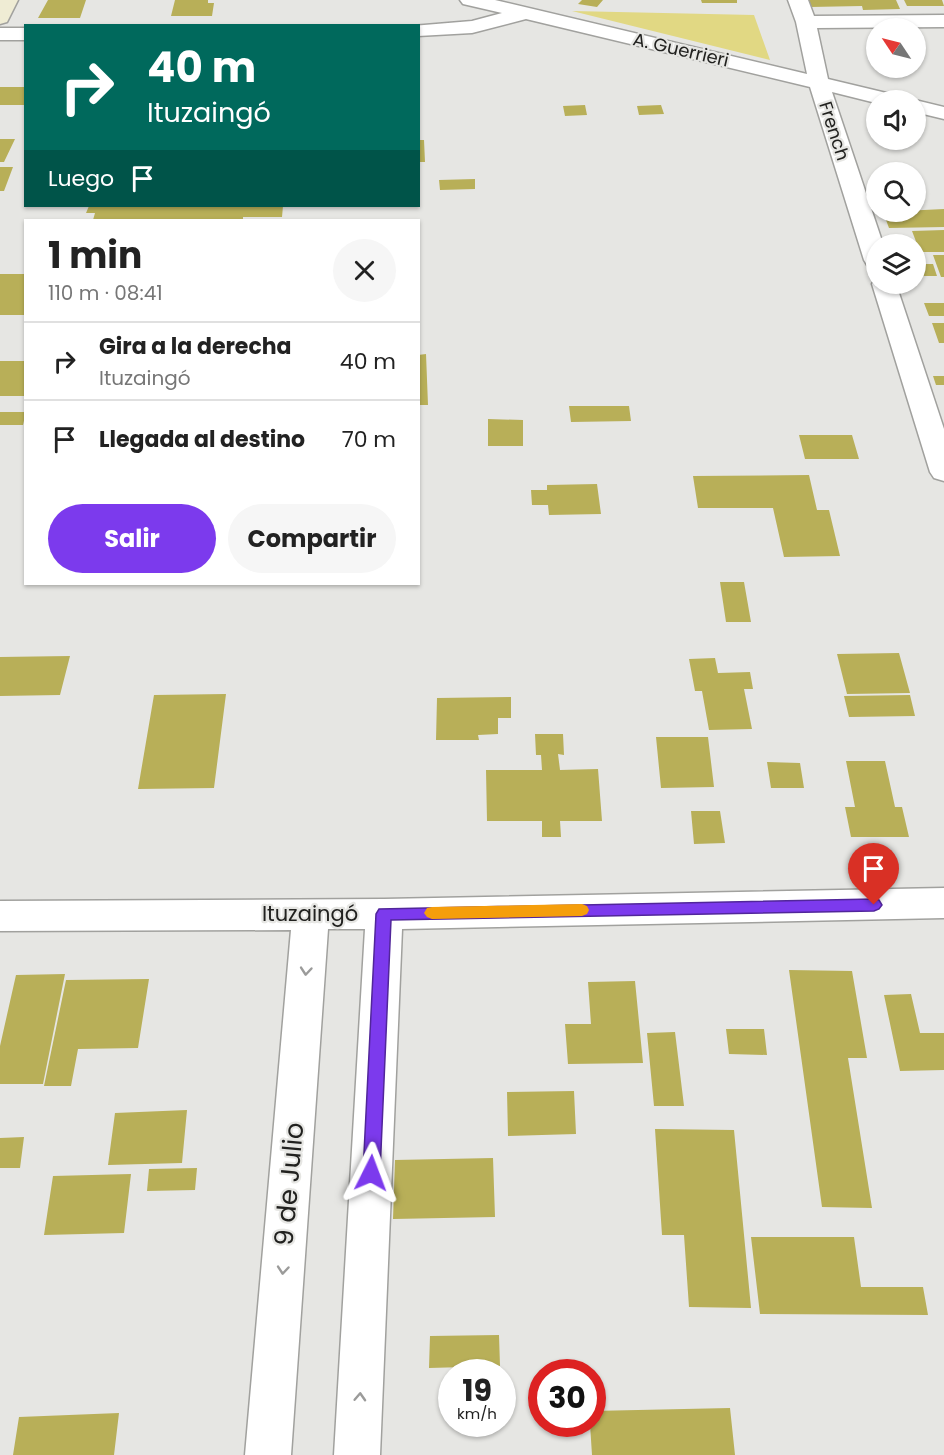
<!DOCTYPE html>
<html lang="es">
<head>
<meta charset="utf-8">
<style>
	body { margin:0; font-family:Poppins,sans-serif; background:#f6f6f6; color:#222; height:100vh; display:flex; flex-direction:column; font-size:22px; white-space:nowrap }
	* { box-sizing:border-box; margin:0 }
	p { font-size:20px; color:#767676 }
	.icon { flex:none; width:33px; height:33px; fill:none; stroke:currentColor; stroke-width:2; stroke-linecap:round; stroke-linejoin:round }
	.map { position:relative; flex:1; overflow:hidden }
	.details { position:absolute; left:24px; top:219px; width:396px; height:366px; display:flex; flex-direction:column; background:#fff; border-radius:0px; box-shadow:0 2px 4px #0004 }
	.details>* { flex:none }
	.banner { position:absolute; left:24px; top:24px; width:396px; height:183px; border-radius:0px; box-shadow:0 2px 4px #0004; background:#00695c; color:#fff; overflow:hidden }
	.needle { width:39px; rotate:305deg }
	.buttons { position:absolute; left:866px; top:18px; display:grid; gap:12px }
	.buttons a { display:grid; place-items:center; width:60px; height:60px; border-radius:50%; background:#fff; box-shadow:0 2px 4px #0004; font-size:30px }
	.speed { position:absolute; left:438px; top:1359px; display:flex; gap:12px; font-size:30px; font-weight:700; text-align:center }
	.speed>* { display:grid; place-content:center; width:78px; height:78px; border-radius:50%; background:#fff; box-shadow:0 2px 4px #0004; line-height:1 }
	.speed small { font-size:15px; font-weight:400 }
	.speed .limit { border:9px solid #d22; background:#fff; color:#111 }
	.pin { position:absolute; display:grid; place-items:center; width:51px; height:51px; color:#fff; margin:-62px -26px; border-radius:50% 50% 50% 0; rotate:-45deg; box-shadow:0 0 6px #0007 }
	.pin .icon { rotate:45deg }
	.me { position:absolute; width:66px; margin:-33px; rotate:3deg; stroke-linejoin:round; filter:drop-shadow(0 0 4px #0008) }
	.turn { display:flex; align-items:center; gap:21px; height:126px; padding:0 24px; font-size:27px }
	.turn .icon { width:78px; height:78px; stroke-width:2.5 }
	.turn b { display:block; font-size:42px; line-height:51px }
	.then { display:flex; align-items:center; height:57px; padding:0 24px; background:#0003; gap:12px; font-size:22px }
	.round { display:grid; place-items:center; flex:none; width:63px; height:63px; border-radius:32px; background:#f6f6f6 }
	.overview { display:flex; align-items:center; justify-content:space-between; height:102px; padding:0 24px }
	h1 { font-size:36px; font-weight:700; line-height:45px }
	.action { display:flex; gap:12px; margin-top:auto; padding:12px 24px }
	.action a { flex:1; height:69px; border-radius:36px; background:#7c3aed; color:#fff; font-size:24px; font-weight:700; line-height:69px; text-align:center }
	.action a+a { background:#f6f6f6; color:#222 }
	ul { padding:0; list-style:none }
	li { display:flex; align-items:center; gap:18px; height:78px; padding:0 24px; border-top:2px solid #e0e0e0 }
	li div { flex:1 }
	li b { display:block; font-size:22px }
	li em { font-style:normal }
	.map>svg:first-child { display:block }
	.green { fill:#e1d883 }
	.building { fill:#b8af58 }
	.lines { fill:none; stroke-linecap:round; stroke-linejoin:round }
	.minor-casing { stroke:#a1a19e; stroke-width:3 }
	.secondary-casing { stroke:#a1a19e; stroke-width:3 }
	.minor { fill:#fff; fill-rule:evenodd }
	.secondary { fill:#efecd4; fill-rule:evenodd }
	.oneway { stroke:#9b9b9a }
	.route { fill:#7c3aed; stroke:#51269a; stroke-width:1.5 }
	.slow { fill:#f59e0b }
	.labels { text-anchor:middle; stroke-width:4.5; stroke-linejoin:round; paint-order:stroke }
	.far-street-label { font-size:18px; fill:#21211f; stroke:#e6e6e3 }
	.street-label { font-size:21px; fill:#21211f; stroke:#e6e6e3 }
	.near-street-label { font-size:26px; fill:#21211f; stroke:#e6e6e3 }
</style>
</head>
<body>
<div class="map">
<svg width="944" height="1455" viewBox="0 0 944 1455">
	<rect width="100%" height="100%" fill="#e6e6e3"/>
	<path class="green" d="M572,11L754,15L770,60Z"/>
	<path class="building" d="M48,0H86L80,18H38Z
		M175,0H208V3H214L212,16H171Z
		M582,0H603L597,7L578,4Z
		M701,0H737V3H702Z
		M807,0H896L900,9L863,10L862,6L810,7Z
		M904,0H942L944,6H907Z
		M0,87H26V105H0Z
		M585,105L587,115L565,116L563,106Z
		M661,105L664,114L639,115L637,106Z
		M0,139H15L4,162H0Z
		M418,140H424L425,162H418Z
		M0,167H13L4,191H0Z
		M475,179V189L440,190L439,180Z
		M89,206H283L282,217H243V220H93L95,213H86Z
		M944,209V227L889,228L883,212Z
		M944,230V252H920L912,231Z
		M933,255H944V277H941Z
		M915,256H917L920,264H933L937,276H915Z
		M0,274H26V315H0Z
		M924,303H944V316H929Z
		M932,323H944V343H939Z
		M426,354L428,405H418V355Z
		M0,361H26V396H0Z
		M933,376H944V385H936Z
		M569,406H629L631,421L571,422Z
		M0,412H26L23,425H0Z
		M488,419L523,420V446H488Z
		M799,435H852L859,459H805Z
		M809,475L817,510H829L840,556L784,557L773,508H698L693,476Z
		M597,484L601,514L549,515L548,505H532L531,490H547V485Z
		M720,582H744L751,622H726Z
		M899,653L910,693L847,694L837,654Z
		M70,656L60,695L0,696V657Z
		M715,658L718,673L750,672L753,689H744L752,729L709,730L702,691H695L689,659Z
		M226,694L214,788L138,789L154,695Z
		M910,695L915,716L849,717L844,696Z
		M511,697V718H498V734L478,735L479,740H436L437,698Z
		M535,734H563L564,755L558,754L560,770L598,769L602,821H560L561,837H542V821H487L486,770H542L541,755H536Z
		M656,737H708L714,787L661,788Z
		M846,761H885L895,807H902L909,837H851L845,807H855Z
		M767,762L800,763L804,788H771Z
		M691,811H720L725,843L694,844Z
		M789,970L852,971L867,1058H848L872,1208L822,1207Z
		M65,974L43,1084H0V1046L16,975Z
		M149,979L138,1048L78,1049L71,1086H44L66,980Z
		M635,981L643,1063L568,1064L565,1024H591L588,982Z
		M911,994L920,1033H944V1070L900,1071L884,995Z
		M726,1029H764L767,1055L729,1054Z
		M675,1032L684,1106H654L647,1033Z
		M574,1091L576,1134L508,1136L507,1092Z
		M187,1110L182,1163L108,1165L115,1113Z
		M655,1129L734,1130L751,1308L689,1307L684,1235H662Z
		M24,1137L20,1168H0V1138Z
		M493,1158L495,1217L393,1219L395,1160Z
		M197,1168L195,1190L147,1191L149,1169Z
		M131,1174L124,1233L44,1235L53,1176Z
		M751,1237H854L861,1287H923L928,1315L760,1314Z
		M499,1335L500,1366L429,1368L430,1336Z
		M730,1408L735,1455H592L590,1424H592V1411Z
		M119,1413L114,1455H13L19,1417Z"/>
	<g class="lines">
		<g class="minor-casing">
			<path id="minor" d="M460,0H495L807,74L796,22L788,0H808L814,16L944,15V27L817,28L828,79L899,96L903,100H876V103L832,92L883,244H876V267L867,265L864,260L810,87L526,19L472,33L418,36V26H412L472,21L502,13L463,4Z
				M0,28H26V40H0Z
				M911,100H915L944,107V119L915,112V100Z
				M875,279L876,284H896L944,429V481L934,478L930,472L872,284Z
				M944,888V918L402,929L380,1455H334L365,929H328L291,1455H245L291,930L0,931V901L384,899Z"/>
		</g>
		<g class="secondary-casing">
			<path id="secondary" d="M0,0H18L7,22L0,24Z"/>
		</g>
		<use href="#minor" class="minor"/>
		<use href="#secondary" class="secondary"/>
	</g>
	<defs><path id="oneway-chevron" d="M-2-3.5L2.5 0L-2 3.5" fill="none" stroke-width="1.6" stroke-linecap="round" stroke-linejoin="round" transform="scale(1.5)"/></defs>
	<g class="oneway">
		<use href="#oneway-chevron" transform="translate(306 971) rotate(95)"/>
		<use href="#oneway-chevron" transform="translate(283 1270) rotate(95)"/>
		<use href="#oneway-chevron" transform="translate(360 1397) rotate(-87)"/>
	</g>
	<path class="route" d="M874,899L879,900L882,905L879,909L874,911L391,920L380,1173L377,1178L371,1181L365,1178L363,1173L376,914L379,909Z"/>
	<path class="slow" d="M582,904L587,906L589,910L587,914L582,916L432,919L427,917L424,913L427,908L432,907Z"/>
	<g class="labels">
		<g class="far-street-label">
			<text transform="translate(681 50) rotate(13)" y="6">A. Guerrieri</text>
			<text transform="translate(834 131) rotate(72)" y="6">French</text>
		</g>
		<g class="street-label">
			<text x="310" y="921">Ituzaingó</text>
		</g>
		<g class="near-street-label">
			<text transform="translate(289 1184) rotate(-85)" y="9">9 de Julio</text>
		</g>
	</g>
</svg>
<div class="buttons">
<a><svg class="needle" viewBox="-14 -14 28 28"><path d="M0-13l5 13h-10z" fill="#e53935"/><path d="M0 13l5-13h-10z" fill="#767676"/></svg></a>
<a><svg class="icon" aria-label="sound" viewBox="0 0 24 24"><path d="M4 9h4l5-4v14l-5-4H4zM17 9q2 3 0 6"/></svg></a>
<a><svg class="icon" aria-label="search" viewBox="0 0 24 24"><circle cx="10" cy="10" r="6"/><path d="M15 15l6 6"/></svg></a>
<a><svg class="icon" aria-label="layers" viewBox="0 0 24 24"><path d="M12 4l9 5-9 5-9-5zM3 14l9 5 9-5"/></svg></a>
</div>
<div class="speed"><div>19<small>km/h</small></div><div class="limit">30</div></div>
<div class="pin" style="left:874px;top:905px;background:#d93025"><svg class="icon" aria-label="arrive" viewBox="0 0 24 24"><path d="M6 21V4h12l-3 4 3 4H6"/></svg></div>
<svg class="me" style="left:371px;top:1173px" viewBox="-20 -20 40 40"><path d="M0-17L14 15 0 8-14 15z" fill="#7c3aed" stroke="#fff" stroke-width="4"/></svg>
<div class="banner">
<div class="turn"><svg class="icon" aria-label="right" viewBox="0 0 24 24"><path d="M7 20v-9h11M14 6l5 5-5 5"/></svg><div><b>40 m</b>Ituzaingó</div></div>
<div class="then">Luego<svg class="icon" aria-label="arrive" viewBox="0 0 24 24"><path d="M6 21V4h12l-3 4 3 4H6"/></svg></div>
</div>
<section class="details">
<div class="overview"><div><h1>1 min</h1><p>110 m · 08:41</p></div><a class="round"><svg class="icon" aria-label="close" viewBox="0 0 24 24"><path d="M6 6l12 12M18 6L6 18"/></svg></a></div>
<ul>
<li><svg class="icon" aria-label="right" viewBox="0 0 24 24"><path d="M7 20v-9h11M14 6l5 5-5 5"/></svg><div><b>Gira a la derecha</b><p>Ituzaingó</p></div><em>40 m</em></li>
<li><svg class="icon" aria-label="arrive" viewBox="0 0 24 24"><path d="M6 21V4h12l-3 4 3 4H6"/></svg><div><b>Llegada al destino</b></div><em>70 m</em></li>
</ul>
<div class="action"><a>Salir</a><a>Compartir</a></div>
</section>
</div>
</body>
</html>
